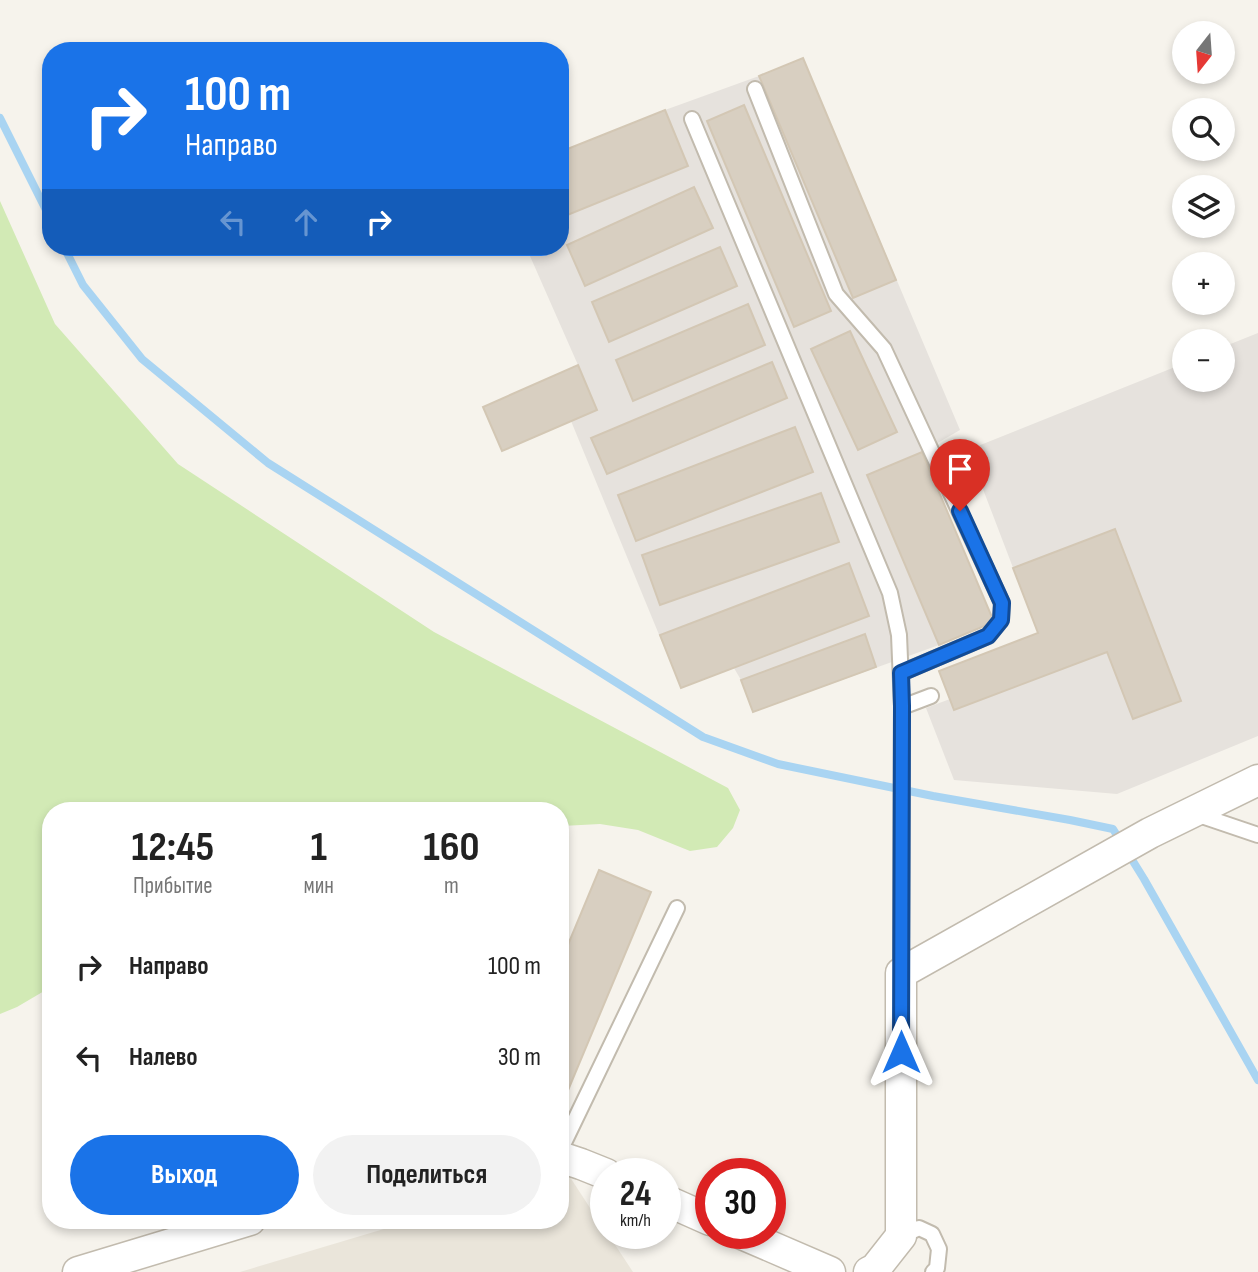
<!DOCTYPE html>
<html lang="ru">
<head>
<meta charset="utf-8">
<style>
	body { margin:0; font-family:"Sofia Sans Condensed",sans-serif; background:#f2f2f2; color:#222; height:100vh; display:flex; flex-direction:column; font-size:26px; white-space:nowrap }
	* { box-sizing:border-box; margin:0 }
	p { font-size:23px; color:#767676 }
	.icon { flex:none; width:38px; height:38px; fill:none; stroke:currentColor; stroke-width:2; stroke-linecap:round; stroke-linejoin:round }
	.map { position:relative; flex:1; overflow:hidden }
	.panel { position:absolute; left:42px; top:802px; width:527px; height:427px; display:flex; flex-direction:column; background:#fff; border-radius:28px; box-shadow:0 4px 10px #0003 }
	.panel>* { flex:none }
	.hud { position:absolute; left:42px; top:42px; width:527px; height:214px; border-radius:28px; box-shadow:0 4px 10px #0003; background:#1a73e8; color:#fff; overflow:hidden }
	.needle { width:46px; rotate:197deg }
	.buttons { position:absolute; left:1172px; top:21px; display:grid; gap:14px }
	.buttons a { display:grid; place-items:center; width:63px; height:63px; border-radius:50%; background:#fff; box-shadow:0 4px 10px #0003; font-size:35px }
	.speed { position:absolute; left:590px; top:1158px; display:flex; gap:14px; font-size:35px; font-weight:700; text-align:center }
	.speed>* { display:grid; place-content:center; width:91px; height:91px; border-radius:50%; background:#fff; box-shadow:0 4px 10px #0003; line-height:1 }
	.speed small { font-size:18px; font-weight:400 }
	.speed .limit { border:10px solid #d22; background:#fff; color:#111 }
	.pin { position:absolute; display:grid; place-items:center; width:60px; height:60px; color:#fff; margin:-72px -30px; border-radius:50% 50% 50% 0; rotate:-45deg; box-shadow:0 0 7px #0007 }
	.pin .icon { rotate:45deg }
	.me { position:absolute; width:77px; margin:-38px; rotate:0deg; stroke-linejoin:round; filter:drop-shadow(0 0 5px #0008) }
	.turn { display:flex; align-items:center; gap:24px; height:147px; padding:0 28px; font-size:32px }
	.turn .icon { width:91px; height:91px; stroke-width:2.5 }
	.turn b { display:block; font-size:49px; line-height:60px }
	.lanes { display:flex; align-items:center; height:66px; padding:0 28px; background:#0003; justify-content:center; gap:35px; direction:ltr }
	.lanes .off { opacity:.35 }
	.eta { display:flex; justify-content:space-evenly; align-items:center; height:119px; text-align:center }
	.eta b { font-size:42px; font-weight:700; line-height:49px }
	.action { display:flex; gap:14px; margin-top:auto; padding:14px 28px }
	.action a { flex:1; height:80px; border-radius:42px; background:#1a73e8; color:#fff; font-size:28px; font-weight:700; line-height:80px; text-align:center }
	.action a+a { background:#f2f2f2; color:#222 }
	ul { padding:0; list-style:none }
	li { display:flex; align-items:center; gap:21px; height:91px; padding:0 28px }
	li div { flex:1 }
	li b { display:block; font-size:26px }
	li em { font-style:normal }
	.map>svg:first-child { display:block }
	.residential { fill:#eae5da }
	.industrial { fill:#e6e2dd }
	.green { fill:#d2eab5 }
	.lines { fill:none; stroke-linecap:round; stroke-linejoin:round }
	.stream { stroke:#a9d4f2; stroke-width:8 }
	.building { fill:#d8cfc1; stroke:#d3c7b4; stroke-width:2 }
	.service-casing { stroke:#c2bbae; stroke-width:18 }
	.minor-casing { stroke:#c2bbae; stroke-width:33 }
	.service { stroke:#fff; stroke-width:14 }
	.minor { stroke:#fff; stroke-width:30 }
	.route-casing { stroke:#114b97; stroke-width:18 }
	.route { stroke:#1a73e8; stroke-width:12 }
</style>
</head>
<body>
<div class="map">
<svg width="1258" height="1272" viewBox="0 0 1258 1272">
	<rect width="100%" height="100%" fill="#f6f3ec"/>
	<path class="residential" d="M568,1174L605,1231L606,1234H608L633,1272H240L414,1220H560V1176Z"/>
	<path class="industrial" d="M803,58L960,430L922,452L994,622L939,645L753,712L741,680L734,668L681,688L571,421L502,451L483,407L578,365L526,247H560V152L665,110L759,76Z
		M1258,333V736L1117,794L954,780L926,708L950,699L939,671L1038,633L968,450L1185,363V380H1223V347Z"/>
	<path class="green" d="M0,201L55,324L178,464L434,632L728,788L740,810L733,828L717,847L690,851L638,830L600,824L562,826L560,828V810H51V987L17,1007L0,1014Z"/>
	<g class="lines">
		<path class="stream" d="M0,118L51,220
			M64,247L83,285L142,359L268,463L703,737L778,764L933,796L1070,820L1113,829L1144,879L1258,1080"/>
	</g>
	<path class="building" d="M803,58L896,280L853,298L759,76Z
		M744,105L831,311L794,327L707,121Z
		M665,110L688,166L560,218V152Z
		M694,187L713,228L585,286L567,245Z
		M720,247L737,286L609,342L592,302Z
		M748,304L765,345L633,401L616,360Z
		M850,331L897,432L858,450L811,349Z
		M772,362L787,398L607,474L591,438Z
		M578,365L597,410L502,451L483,407Z
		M795,427L813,472L636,541L618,495Z
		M922,452L994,622L939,645L867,475Z
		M821,493L839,542L660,605L642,555Z
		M1115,529L1181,701L1133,719L1107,652L954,710L939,671L1038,633L1013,568Z
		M849,563L869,616L681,688L660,635Z
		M865,634L876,667L753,712L741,680Z
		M599,870L651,892L561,1107L560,964Z"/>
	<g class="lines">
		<g class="service-casing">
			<path id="service" d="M755,89L836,294L884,349L1002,603L1001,620L988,636L901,673
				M692,119L890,593L899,635L902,707L901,973
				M902,707L931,696
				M1196,814L1258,835
				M560,1151L677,908
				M901,1236L919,1228L932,1234L939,1249L937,1268L933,1272"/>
		</g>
		<g class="minor-casing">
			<path id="minor" d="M560,1157L581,1164L606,1174
				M665,1200L710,1220
				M742,1234L830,1272
				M78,1272L250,1220
				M869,1272L875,1269L901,1236V973L1150,833L1258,780"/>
		</g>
		<use href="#service" class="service"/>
		<use href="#minor" class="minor"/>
	</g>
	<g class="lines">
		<g class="route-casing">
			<path id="route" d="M901,1052L902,706L901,673L988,636L1001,620L1002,603L960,511"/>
		</g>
		<use href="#route" class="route"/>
	</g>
</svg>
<div class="buttons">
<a><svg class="needle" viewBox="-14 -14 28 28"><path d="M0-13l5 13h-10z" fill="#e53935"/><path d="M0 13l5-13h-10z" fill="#767676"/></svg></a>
<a><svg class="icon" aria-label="search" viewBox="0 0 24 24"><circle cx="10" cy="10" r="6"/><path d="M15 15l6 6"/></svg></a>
<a><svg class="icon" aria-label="layers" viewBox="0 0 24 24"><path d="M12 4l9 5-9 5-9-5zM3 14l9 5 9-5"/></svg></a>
<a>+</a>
<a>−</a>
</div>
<div class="speed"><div>24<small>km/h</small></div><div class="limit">30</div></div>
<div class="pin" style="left:960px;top:511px;background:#d93025"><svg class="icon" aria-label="arrive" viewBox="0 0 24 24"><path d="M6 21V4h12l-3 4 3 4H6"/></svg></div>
<svg class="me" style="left:901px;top:1052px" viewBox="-20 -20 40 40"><path d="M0-17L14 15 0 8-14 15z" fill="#1a73e8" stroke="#fff" stroke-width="4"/></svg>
<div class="hud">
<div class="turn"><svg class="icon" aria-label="right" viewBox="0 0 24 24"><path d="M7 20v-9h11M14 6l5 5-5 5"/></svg><div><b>100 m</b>Направо</div></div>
<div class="lanes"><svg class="icon off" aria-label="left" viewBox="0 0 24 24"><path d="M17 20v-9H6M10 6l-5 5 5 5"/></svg><svg class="icon off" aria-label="ahead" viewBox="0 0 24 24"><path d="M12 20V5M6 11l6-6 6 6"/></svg><svg class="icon" aria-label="right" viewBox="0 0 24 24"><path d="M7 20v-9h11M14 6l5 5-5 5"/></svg></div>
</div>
<section class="panel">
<div class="eta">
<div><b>12:45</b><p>Прибытие</p></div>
<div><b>1</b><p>мин</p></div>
<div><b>160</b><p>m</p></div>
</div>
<ul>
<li><svg class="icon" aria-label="right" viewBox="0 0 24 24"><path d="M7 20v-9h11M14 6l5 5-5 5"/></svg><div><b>Направо</b></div><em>100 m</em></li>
<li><svg class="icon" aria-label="left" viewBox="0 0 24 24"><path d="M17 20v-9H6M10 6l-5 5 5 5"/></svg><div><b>Налево</b></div><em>30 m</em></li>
</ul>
<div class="action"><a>Выход</a><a>Поделиться</a></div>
</section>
</div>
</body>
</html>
